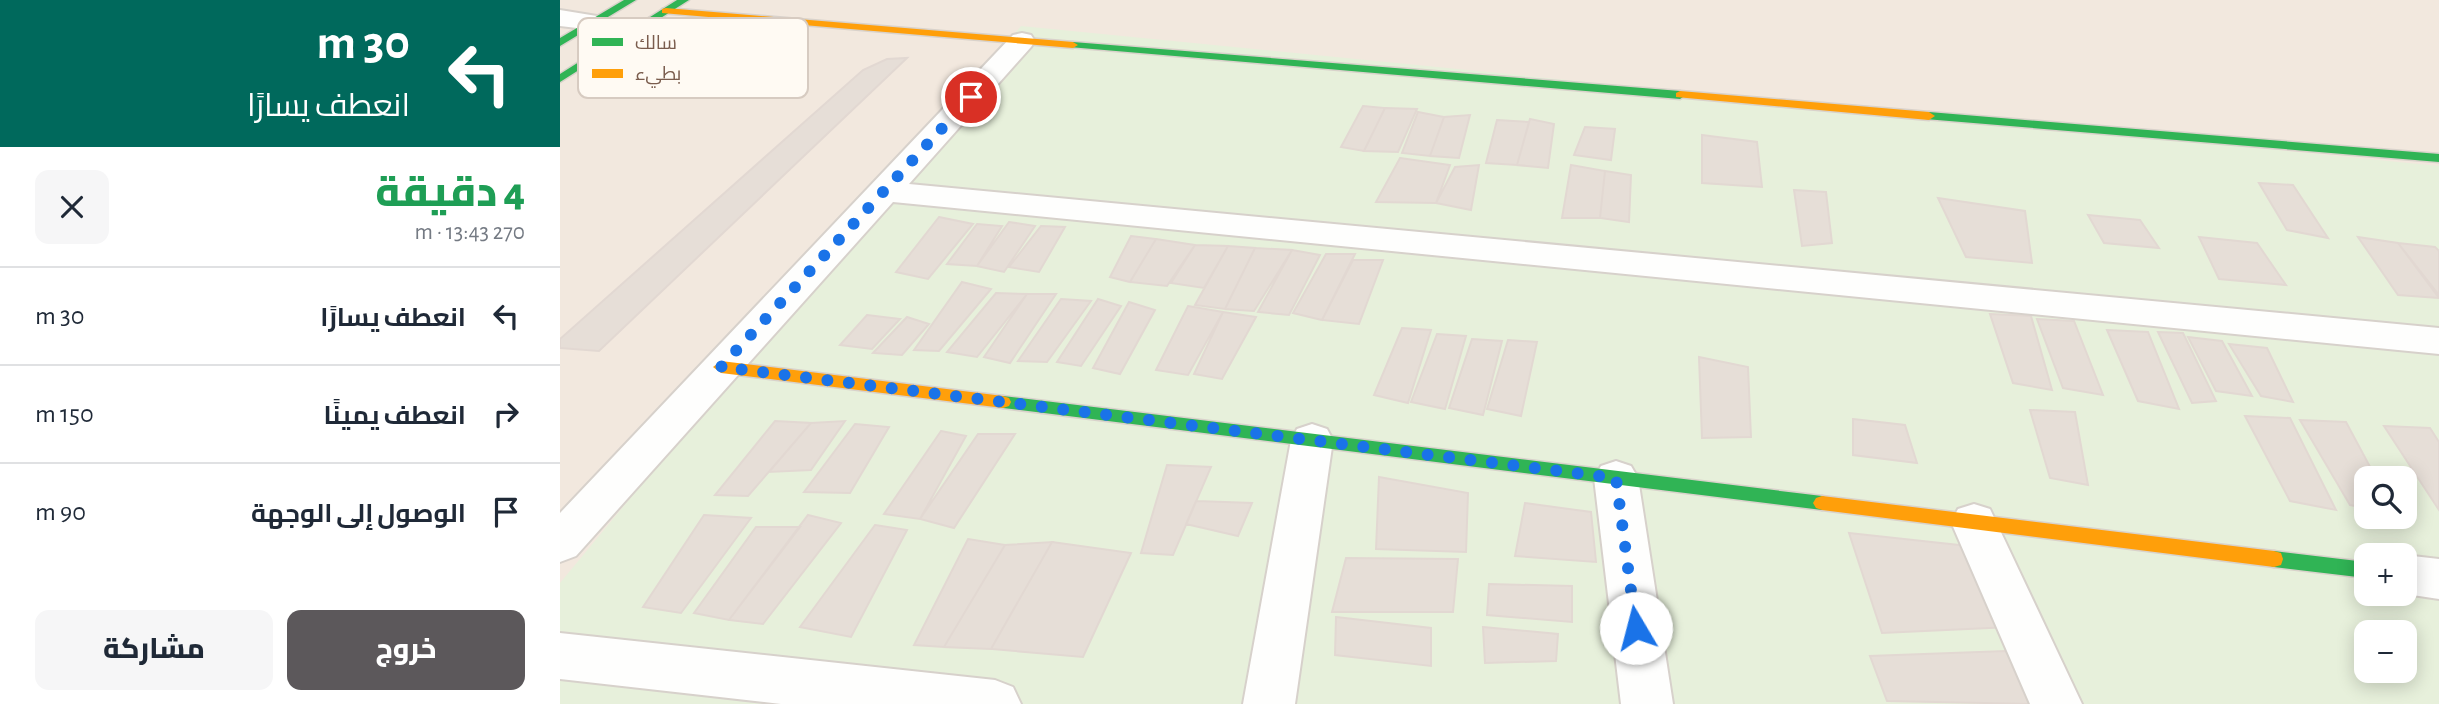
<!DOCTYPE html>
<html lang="ar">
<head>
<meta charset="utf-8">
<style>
	body { margin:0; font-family:"Alegreya Sans",Cairo,sans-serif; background:#f6f6f7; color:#1f2937; direction:rtl; height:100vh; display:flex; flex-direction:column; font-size:26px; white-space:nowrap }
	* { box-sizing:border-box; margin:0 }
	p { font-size:23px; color:#747a83 }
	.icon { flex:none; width:38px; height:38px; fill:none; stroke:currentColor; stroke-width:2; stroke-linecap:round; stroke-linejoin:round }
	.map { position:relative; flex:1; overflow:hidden; direction:ltr }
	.side { display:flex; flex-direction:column; background:#fff; width:560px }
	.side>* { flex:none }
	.banner { background:#00695c; color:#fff; overflow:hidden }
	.tools { position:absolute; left:1794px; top:466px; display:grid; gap:14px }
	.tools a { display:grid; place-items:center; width:63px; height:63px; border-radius:14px; background:#fff; box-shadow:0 4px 18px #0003; font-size:35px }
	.pin { position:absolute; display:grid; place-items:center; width:60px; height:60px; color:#fff; margin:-30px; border:4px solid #fff; border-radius:50%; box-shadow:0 2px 7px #0007 }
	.me { position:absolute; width:77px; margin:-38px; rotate:352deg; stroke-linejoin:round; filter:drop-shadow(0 0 5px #0008) }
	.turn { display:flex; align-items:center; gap:24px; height:147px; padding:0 35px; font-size:32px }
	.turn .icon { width:91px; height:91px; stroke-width:2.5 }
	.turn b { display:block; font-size:49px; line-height:60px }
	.round { display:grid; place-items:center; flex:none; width:74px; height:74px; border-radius:14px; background:#f6f6f7 }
	.summary { display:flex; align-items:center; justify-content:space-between; height:119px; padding:0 35px }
	h1 { font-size:42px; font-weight:800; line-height:52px; color:#1e9e55 }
	.button { display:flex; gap:14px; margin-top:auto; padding:14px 35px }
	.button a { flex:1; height:80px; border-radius:14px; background:#5c585b; color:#fff; font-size:28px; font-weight:800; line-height:80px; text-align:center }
	.button a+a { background:#f6f6f7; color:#1f2937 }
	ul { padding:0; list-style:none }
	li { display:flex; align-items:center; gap:21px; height:98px; padding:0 35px; border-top:2px solid #e0e1e3 }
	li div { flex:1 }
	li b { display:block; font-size:26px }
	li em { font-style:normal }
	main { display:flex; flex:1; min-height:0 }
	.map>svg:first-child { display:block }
	.residential { fill:#f2e8de; fill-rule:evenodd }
	.green { fill:#e7f0db; fill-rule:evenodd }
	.building { fill:#e6ded7; stroke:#e2d8d2; stroke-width:2 }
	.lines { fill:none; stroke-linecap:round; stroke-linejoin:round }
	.street-casing { stroke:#d7d1cb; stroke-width:4 }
	.fast-casing { stroke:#d9d2cb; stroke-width:3 }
	.slow-casing { stroke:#d9d2cb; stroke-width:3 }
	.street { fill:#fefefd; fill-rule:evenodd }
	.fast { fill:#30b455; fill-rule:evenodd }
	.slow { fill:#ff9f0a; fill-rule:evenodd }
	.route { stroke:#1a73e8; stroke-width:12; stroke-dasharray:0 21.6 }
	.key { fill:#fffaf3; stroke:#d7cbc1; stroke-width:2 }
	.key-label { font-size:19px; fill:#7a5c4d }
</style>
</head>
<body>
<main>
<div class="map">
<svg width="1879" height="704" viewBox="0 0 1879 704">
	<rect width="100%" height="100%" fill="#f9f5f0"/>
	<path class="residential" d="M0,0H1879V704H0ZM1806,478H1844V516H1806ZM1806,555H1844V593H1806ZM1806,632H1844V670H1806Z"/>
	<path class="green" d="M461,26L1879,166V704H0V583ZM1806,478H1844V516H1806ZM1806,555H1844V593H1806ZM1806,632H1844V670H1806Z"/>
	<path class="building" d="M347,58L39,351L0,348V339L303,70L327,59Z
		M803,106L825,108L804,151L781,147Z
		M825,108L857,109L838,152L804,151Z
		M858,112L884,117L870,156L842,153Z
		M910,115L899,158L870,156L884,117Z
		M970,119L994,124L988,168L957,165Z
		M937,120L969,122L957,165L926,163Z
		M1025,127L1055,129L1051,160L1014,155Z
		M1142,135L1197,142L1202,187L1142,183Z
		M840,158L890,165L876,203L816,202Z
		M919,165L911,210L876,203L895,167Z
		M1011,165L1045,171L1040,218H1002Z
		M1045,171L1071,175L1069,222L1040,218Z
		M1699,183L1733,185L1768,238L1727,230Z
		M1234,190L1266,192L1272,243L1242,246Z
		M1378,198L1465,211L1472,263L1406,257Z
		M1528,215L1580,220L1599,248L1544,243Z
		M379,217L413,224L368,279L336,272Z
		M449,222L475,226L444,272L417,266Z
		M417,224L442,226L417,266L387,264Z
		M481,226L505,227L479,272L449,267Z
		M571,236L596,239L570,282L550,277Z
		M1639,237L1697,243L1726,285L1659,279Z
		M1798,237L1838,243L1879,298L1838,295Z
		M596,239L635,245L607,286L570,282Z
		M1838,243L1875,247L1879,251V295Z
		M635,245L668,246L644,288L611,283Z
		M668,246L695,248L665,309L635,305Z
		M695,248L732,250L694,311L665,309Z
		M732,250L760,255L729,315L698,312Z
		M766,254H795L762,320L733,313Z
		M793,260H823L799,324L762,320Z
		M402,282L431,289L379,351L354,350Z
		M436,293L467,294L417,357L387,352Z
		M467,294H496L450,363L424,357Z
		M501,299L531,301L487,362L458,361Z
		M538,299L561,306L521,366L497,362Z
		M569,302L595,310L560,374L533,368Z
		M628,306L663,312L628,375L596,370Z
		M663,312L696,317L662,379L634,374Z
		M1430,314L1471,316L1492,390L1453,383Z
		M307,315L340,319L312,349L280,345Z
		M347,317L369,324L342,355L313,353Z
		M1477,319L1514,321L1543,395L1503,388Z
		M842,328L871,330L848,403L814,395Z
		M1547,330L1588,332L1619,409L1578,401Z
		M1598,332L1623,333L1656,401L1632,403Z
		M877,334L906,336L885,409L851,402Z
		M1628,337L1662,341L1692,396L1656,391Z
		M912,339L942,341L923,415L889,408Z
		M948,340L977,342L961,416L927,409Z
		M1669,344L1707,348L1733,402L1701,396Z
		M1139,357L1188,367L1191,437L1142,438Z
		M1470,410L1515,412L1528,485L1490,478Z
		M1685,416L1730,418L1776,510L1730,501Z
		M1293,419L1345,425L1357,463L1293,455Z
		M1740,420L1786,422L1816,478H1806V508L1790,505Z
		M215,421L251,423L188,496L155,495Z
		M285,421L251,470L209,472L251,423Z
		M295,424L329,427L290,493L244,492Z
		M1824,426L1870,428L1879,442V510Z
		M381,431L406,436L360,519L324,514Z
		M418,434H455L394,528L360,519Z
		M607,465L651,467L613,555L581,553Z
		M819,477L908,493L906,552L816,549Z
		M636,501L692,503L678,536L626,524Z
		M965,503L1031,512L1036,562L955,556Z
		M144,515L191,518L121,613L83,607Z
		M248,515L281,523L203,624L169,620Z
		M315,525L347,530L291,637L240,627Z
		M196,527H240L169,620L134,613Z
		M1289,533L1408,546L1450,627L1322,633Z
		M408,539L445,545L384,647L354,645Z
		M492,542L571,553L523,657L431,649Z
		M492,542L431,649L384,647L445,545Z
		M786,558L898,559L893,612H772Z
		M929,584L1012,586V622L927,615Z
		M776,617L871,628V666L775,655Z
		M923,627L998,634L996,661L925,663Z
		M1446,651L1473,704L1327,701L1310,656Z"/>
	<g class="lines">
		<g class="street-casing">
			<path id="street" d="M0,10L43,17L47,22L43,27L34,30L0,26Z
				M462,33L471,35L475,41L471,47L349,184L1879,328V354L333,202L16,556L0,562V513L453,35Z
				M752,424L767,429L773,440L735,704H683L731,440L737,429Z
				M1056,461L1071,466L1078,478L1113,704H1061L1034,478L1041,466Z
				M1414,504L1430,509L1522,704H1470L1391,522L1398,509Z
				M1844,555L1879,559V599L1839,593H1844Z
				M0,633L435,680L453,687L461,704H221L0,679Z"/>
		</g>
		<g class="fast-casing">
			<path id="fast" d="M64,0H76L0,46V38Z
				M117,0H129L0,82V74Z
				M513,42L1120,91L1126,95L1120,99L509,47V43Z
				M1369,112L1879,154V162L1365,119L1363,116Z
				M443,396L1262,496L1268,498L1271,503L1268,508L1262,510L443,408L437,406L435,402L437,398Z
				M1714,551L1806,562V578L1714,567L1707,565L1705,559L1707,553Z"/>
		</g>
		<g class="slow-casing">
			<path id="slow" d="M106,8L513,42L518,45L513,48L102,13V9Z
				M1120,91L1369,112L1375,116L1369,120L1116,97V93Z
				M161,361L443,396L449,398L451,402L449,406L443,408L161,373L153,367Z
				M1262,496L1714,551L1721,553L1723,559L1721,565L1714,567L1262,510L1256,508L1253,503L1256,498Z"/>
		</g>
		<use href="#street" class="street"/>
		<use href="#fast" class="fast"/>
		<use href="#slow" class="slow"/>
	</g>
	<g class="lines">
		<path class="route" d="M411,97L161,367L1056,478L1076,628"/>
	</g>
	<rect x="18" y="18" width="230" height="80" rx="10" class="key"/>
	<rect x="32" y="38" width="31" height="8" fill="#30b455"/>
	<rect x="32" y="69" width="31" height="9" fill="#ff9f0a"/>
	<g class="key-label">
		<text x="75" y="49">سالك</text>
		<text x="75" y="80">بطيء</text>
	</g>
</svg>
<div class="tools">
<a><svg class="icon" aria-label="search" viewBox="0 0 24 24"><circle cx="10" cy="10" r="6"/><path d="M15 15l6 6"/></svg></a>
<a>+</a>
<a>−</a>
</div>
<div class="pin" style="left:411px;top:97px;background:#d93025"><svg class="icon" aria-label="arrive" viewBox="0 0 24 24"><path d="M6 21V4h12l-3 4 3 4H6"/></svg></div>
<svg class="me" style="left:1076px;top:628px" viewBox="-20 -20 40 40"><circle r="19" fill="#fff"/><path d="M0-13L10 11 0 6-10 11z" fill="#1a73e8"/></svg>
</div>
<section class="side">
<div class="banner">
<div class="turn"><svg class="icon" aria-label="left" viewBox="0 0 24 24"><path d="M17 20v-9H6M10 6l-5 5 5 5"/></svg><div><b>30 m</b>انعطف يسارًا</div></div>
</div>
<div class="summary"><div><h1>4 دقيقة</h1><p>270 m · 13:43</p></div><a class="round"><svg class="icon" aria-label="close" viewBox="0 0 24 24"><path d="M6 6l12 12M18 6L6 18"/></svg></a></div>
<ul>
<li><svg class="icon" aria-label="left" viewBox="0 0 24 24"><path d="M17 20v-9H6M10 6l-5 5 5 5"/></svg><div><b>انعطف يسارًا</b></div><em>30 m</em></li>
<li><svg class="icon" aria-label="right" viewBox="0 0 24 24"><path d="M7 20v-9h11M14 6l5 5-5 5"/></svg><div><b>انعطف يمينًا</b></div><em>150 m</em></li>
<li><svg class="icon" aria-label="arrive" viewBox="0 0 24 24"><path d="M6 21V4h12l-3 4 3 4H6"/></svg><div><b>الوصول إلى الوجهة</b></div><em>90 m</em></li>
</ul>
<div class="button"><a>خروج</a><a>مشاركة</a></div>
</section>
</main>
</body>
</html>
